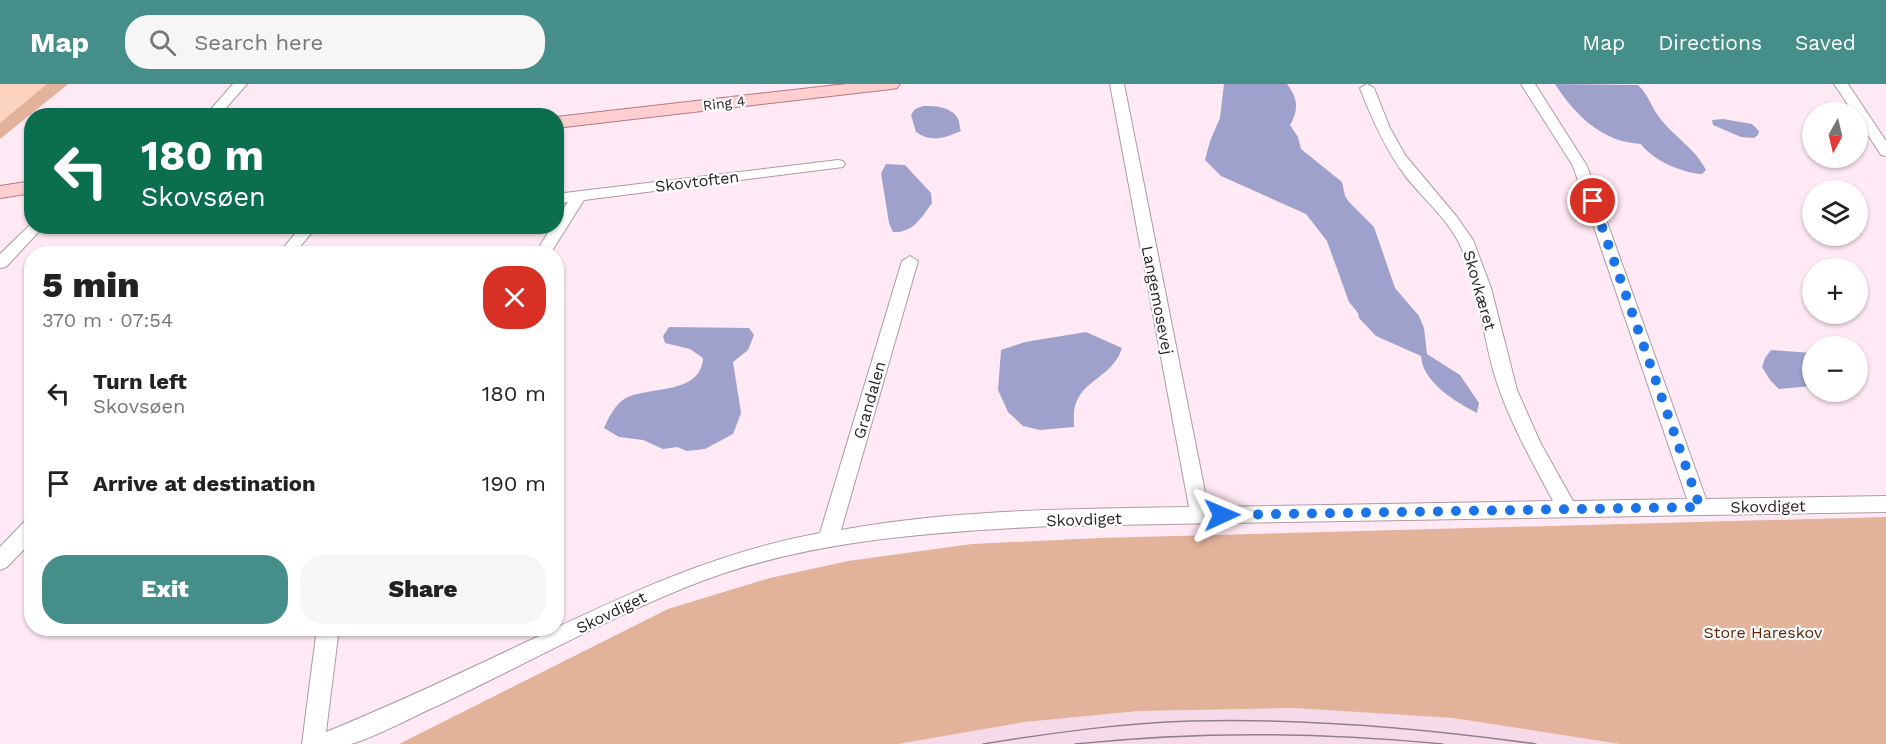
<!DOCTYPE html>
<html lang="en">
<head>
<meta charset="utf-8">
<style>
	body { margin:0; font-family:"Work Sans",sans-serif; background:#f6f6f6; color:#222; height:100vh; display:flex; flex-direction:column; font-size:22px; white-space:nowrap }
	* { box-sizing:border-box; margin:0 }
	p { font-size:20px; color:#767676 }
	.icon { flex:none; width:33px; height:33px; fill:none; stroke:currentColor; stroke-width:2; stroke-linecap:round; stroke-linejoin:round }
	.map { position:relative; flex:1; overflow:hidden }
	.sheet { position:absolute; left:24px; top:162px; width:540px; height:390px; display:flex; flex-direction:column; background:#fff; border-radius:24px; box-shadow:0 2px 4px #0004 }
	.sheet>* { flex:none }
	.banner { position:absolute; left:24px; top:24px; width:540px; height:126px; border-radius:24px; box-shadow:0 2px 4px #0004; background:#0b6e4f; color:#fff; overflow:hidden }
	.needle { width:39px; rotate:188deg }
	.fabs { position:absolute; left:1802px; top:18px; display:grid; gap:12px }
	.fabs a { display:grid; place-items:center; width:66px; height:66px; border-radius:50%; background:#fff; box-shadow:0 2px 4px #0004; font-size:30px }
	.pin { position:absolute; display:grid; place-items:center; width:51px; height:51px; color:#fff; margin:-26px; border:3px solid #fff; border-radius:50%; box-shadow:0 2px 6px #0007 }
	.me { position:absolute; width:66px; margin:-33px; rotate:89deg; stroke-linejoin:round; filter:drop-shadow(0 0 4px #0008) }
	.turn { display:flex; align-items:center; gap:21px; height:126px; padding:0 18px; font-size:27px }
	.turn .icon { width:78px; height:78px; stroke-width:2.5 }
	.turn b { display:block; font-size:42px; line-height:51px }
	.round { display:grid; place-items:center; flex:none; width:63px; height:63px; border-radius:24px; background:#f6f6f6 }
	.head { display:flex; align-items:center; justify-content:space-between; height:102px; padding:0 18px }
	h1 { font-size:36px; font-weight:800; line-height:45px }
	.button { display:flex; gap:12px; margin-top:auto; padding:12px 18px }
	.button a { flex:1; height:69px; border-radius:24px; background:#468e8a; color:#fff; font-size:24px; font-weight:800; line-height:69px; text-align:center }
	.button a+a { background:#f6f6f6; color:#222 }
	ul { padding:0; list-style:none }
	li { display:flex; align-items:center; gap:18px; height:90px; padding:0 18px }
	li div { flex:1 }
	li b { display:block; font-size:22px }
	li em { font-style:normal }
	header { display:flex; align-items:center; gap:36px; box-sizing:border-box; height:84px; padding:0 30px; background:#468e8a; color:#fff }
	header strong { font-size:28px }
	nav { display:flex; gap:33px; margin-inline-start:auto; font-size:21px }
	.search { width:420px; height:54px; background:#f6f6f6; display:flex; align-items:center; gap:15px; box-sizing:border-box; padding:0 21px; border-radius:24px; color:#767676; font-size:22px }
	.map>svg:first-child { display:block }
	.built { fill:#f7dae9 }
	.green { fill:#fcd3bf }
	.forest { fill:#e2b29b }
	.water { fill:#9fa1cd }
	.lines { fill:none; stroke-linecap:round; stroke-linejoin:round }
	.minor-casing { stroke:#ae9aa5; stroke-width:2 }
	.major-casing { stroke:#b37b80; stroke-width:2 }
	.minor { fill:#fff; fill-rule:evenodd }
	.major { fill:#ffced1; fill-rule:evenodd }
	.tram { stroke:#8f8088; stroke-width:1.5 }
	.route { stroke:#1a73e8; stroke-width:10; stroke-dasharray:0 18 }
	.labels { text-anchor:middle; stroke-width:4.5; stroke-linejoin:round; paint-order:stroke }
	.far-street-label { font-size:14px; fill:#251e22; stroke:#fdfdfd }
	.street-label { font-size:16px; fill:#251e22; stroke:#fdfdfd }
	.park-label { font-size:16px; fill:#5f2502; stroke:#fdfdfd }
</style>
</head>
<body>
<header>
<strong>Map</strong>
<div class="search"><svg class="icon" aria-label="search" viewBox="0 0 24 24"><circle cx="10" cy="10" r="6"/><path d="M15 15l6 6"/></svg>Search here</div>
<nav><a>Map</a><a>Directions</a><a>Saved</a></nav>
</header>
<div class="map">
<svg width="1886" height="660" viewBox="0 0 1886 660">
	<rect width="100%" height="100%" fill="#ffe9f4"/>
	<path class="built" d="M1294,624L1453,634L1620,660H898L1025,638L1139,627Z"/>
	<path class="green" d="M0,0H68L0,55Z"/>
	<path class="forest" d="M47,0H68L0,55V39Z
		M1886,433V660H1620L1453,634L1294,624L1139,627L1025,638L898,660H399L668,525L770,494L848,477L972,460L1099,454Z"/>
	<path class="water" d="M1224,0H1287C1298,14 1299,26 1290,41L1298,53L1301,65L1342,98L1345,112L1349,118L1374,143L1395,204L1419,232L1424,244L1427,270L1460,291L1479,319L1477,329C1456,318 1422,298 1421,272L1376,252L1359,234L1358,229L1349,218L1327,157L1306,130L1221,92L1205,76L1210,57L1220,34Z
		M1555,0L1638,1C1648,10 1651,22 1659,33C1673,52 1695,64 1706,86L1702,90C1682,89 1652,76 1641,60C1602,58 1575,31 1555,0Z
		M923,22C935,22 949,22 957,33C960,37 959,43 961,47C944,54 932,59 916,48L911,31L915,25Z
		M1723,35L1752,40L1759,47L1758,51L1754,54L1741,53L1713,41L1712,36Z
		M886,80L905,81L931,109L932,119C921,134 913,149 893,148L889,139L881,89Z
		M669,243L749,244L754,251L748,266L733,278L741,329L733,350L705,365L687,367L677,363L663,365L643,356L619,353L604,344C609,333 615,320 626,314C650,302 701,311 703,274L690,265L665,259L663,252Z
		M1086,248L1122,264C1114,291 1085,295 1076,319C1073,326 1074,336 1074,343L1040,346L1023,342L1008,328L998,306L1001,266L1025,258Z
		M1771,266L1812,269V302L1779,305L1770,296L1762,283L1765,274Z"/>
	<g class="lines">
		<g class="minor-casing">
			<path id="minor" d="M233,0H247L219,32H205Z
				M1110,0H1124L1208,423L1553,417C1531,375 1507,334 1494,289C1481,245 1479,198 1458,157C1445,133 1423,114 1406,93C1386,66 1372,36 1360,4L1367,0L1374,4L1390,44L1405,71L1457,133L1473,156L1491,204L1517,306L1540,358L1573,417L1687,415L1573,82L1521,0H1535L1587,82L1706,415L1886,412V428L1051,442C930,448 803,456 689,502C604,536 522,582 439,621C414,632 376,653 351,660C337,660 317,660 302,660L317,544H339L326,648C392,621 457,591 522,560C619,514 711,469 820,449L902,177L910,172L918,177L841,446C955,425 1073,425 1189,423Z
				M1834,0H1848L1886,57V72L1881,71L1857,34V28H1853Z
				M838,76L843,77L845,80L843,83L584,116L550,170H535L552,142H556V135L568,118L556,120V110Z
				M32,139V142H44L6,183L0,184V170Z
				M306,142L313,147L294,170H278L300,144Z
				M32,435V457L7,483L0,486V463L25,437Z"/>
		</g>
		<g class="major-casing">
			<path id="major" d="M846,0H900L897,4L891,5L556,44V33Z
				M32,97V109L0,114V102Z"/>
		</g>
		<use href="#minor" class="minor"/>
		<use href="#major" class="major"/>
		<path class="tram" d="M983,660C1052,649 1121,639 1191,637C1307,634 1421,644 1536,660
			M1075,660C1198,647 1320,648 1443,660"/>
	</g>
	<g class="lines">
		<path class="route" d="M1222,431L1700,423L1593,117"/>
	</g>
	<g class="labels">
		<g class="far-street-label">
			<text transform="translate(724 19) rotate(-7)" y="5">Ring 4</text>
		</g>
		<g class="street-label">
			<text transform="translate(697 97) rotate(-7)" y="6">Skovtoften</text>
			<text transform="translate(1480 206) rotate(74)" y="6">Skovkæret</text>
			<text transform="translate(1158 216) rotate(79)" y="6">Langemosevej</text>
			<text transform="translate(869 316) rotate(-74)" y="6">Grandalen</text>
			<text transform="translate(1768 422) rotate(-1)" y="6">Skovdiget</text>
			<text transform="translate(1084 435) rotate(-2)" y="6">Skovdiget</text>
			<text transform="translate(611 528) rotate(-26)" y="6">Skovdiget</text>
		</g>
		<g class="park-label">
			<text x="1763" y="554">Store Hareskov</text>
		</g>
	</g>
</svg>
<div class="fabs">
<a><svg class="needle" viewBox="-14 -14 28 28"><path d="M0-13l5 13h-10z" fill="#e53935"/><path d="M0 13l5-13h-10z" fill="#767676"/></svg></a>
<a><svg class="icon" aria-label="layers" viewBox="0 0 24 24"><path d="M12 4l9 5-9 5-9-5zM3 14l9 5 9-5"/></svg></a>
<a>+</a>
<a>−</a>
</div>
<div class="pin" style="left:1593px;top:117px;background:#d93025"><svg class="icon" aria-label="arrive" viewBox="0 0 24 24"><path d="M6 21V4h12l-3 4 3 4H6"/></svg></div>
<svg class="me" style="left:1222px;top:431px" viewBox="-20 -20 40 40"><path d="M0-17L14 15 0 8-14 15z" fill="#1a73e8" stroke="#fff" stroke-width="4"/></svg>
<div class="banner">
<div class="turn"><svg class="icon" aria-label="left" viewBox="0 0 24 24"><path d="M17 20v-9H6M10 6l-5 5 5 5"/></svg><div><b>180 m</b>Skovsøen</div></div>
</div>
<section class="sheet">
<div class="head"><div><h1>5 min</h1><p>370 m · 07:54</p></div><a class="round" style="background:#d93025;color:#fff"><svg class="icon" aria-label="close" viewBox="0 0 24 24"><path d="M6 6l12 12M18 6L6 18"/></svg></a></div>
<ul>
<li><svg class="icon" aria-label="left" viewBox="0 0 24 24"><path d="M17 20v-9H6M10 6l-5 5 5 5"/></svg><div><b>Turn left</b><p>Skovsøen</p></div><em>180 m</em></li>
<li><svg class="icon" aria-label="arrive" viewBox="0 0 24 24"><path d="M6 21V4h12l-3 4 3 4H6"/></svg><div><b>Arrive at destination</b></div><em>190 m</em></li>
</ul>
<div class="button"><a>Exit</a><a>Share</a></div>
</section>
</div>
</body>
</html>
